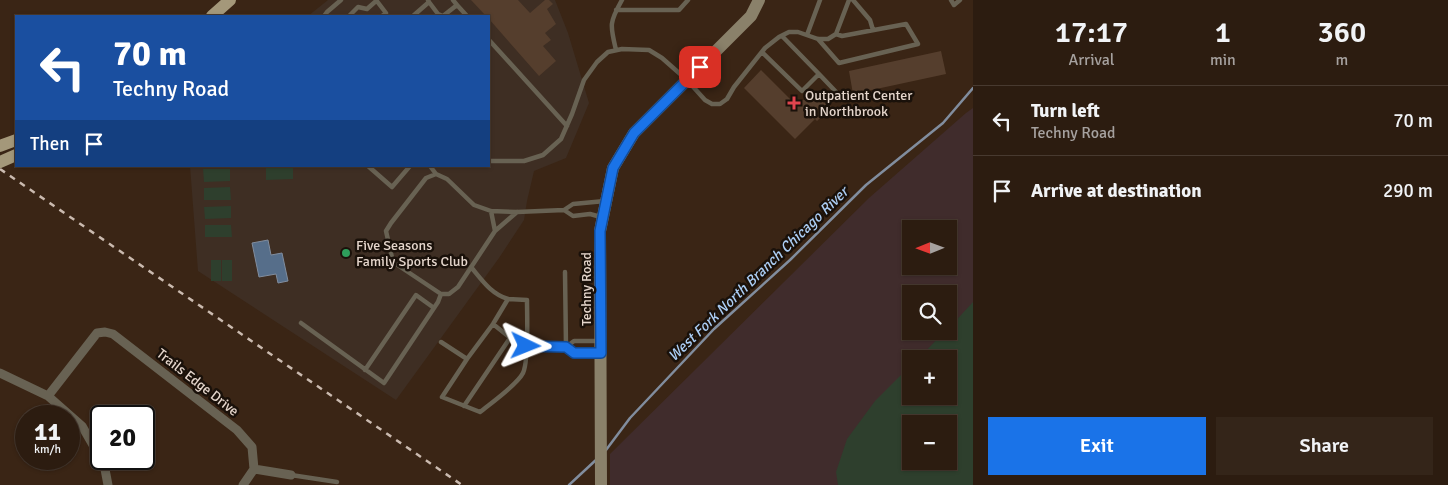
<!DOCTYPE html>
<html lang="en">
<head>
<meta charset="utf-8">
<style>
	body { margin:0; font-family:Signika,sans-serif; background:#342519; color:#f1f3f6; height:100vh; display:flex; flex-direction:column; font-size:19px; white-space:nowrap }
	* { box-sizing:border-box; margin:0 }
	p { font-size:16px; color:#a6a19f }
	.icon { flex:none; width:28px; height:28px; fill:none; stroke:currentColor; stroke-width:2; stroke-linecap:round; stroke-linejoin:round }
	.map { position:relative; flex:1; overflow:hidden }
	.panel { display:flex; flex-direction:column; background:#2c1c10; width:475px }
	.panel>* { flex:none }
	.guide { position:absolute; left:15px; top:15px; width:475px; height:152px; border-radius:0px; box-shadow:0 1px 4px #0004,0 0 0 1px #483a30; background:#1a4fa0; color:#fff; overflow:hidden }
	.needle { width:32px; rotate:269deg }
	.controls { position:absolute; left:902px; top:220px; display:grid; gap:10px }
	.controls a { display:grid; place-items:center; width:55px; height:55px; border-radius:0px; background:#2c1c10; box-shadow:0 1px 4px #0004,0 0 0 1px #483a30; font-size:25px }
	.speed { position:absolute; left:15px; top:405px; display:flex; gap:10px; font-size:25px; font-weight:700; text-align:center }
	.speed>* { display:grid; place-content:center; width:65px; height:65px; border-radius:50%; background:#2c1c10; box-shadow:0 1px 4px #0004,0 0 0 1px #483a30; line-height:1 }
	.speed small { font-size:12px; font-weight:400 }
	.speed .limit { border:2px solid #111; border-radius:8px; background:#fff; color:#111 }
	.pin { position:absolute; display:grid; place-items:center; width:42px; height:42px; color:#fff; margin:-21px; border-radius:10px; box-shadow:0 2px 8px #0006 }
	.me { position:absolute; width:55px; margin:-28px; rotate:92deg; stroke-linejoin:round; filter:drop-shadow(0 0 4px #0008) }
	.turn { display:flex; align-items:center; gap:18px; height:105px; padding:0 15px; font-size:22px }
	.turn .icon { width:65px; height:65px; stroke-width:2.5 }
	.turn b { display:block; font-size:35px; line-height:42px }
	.then { display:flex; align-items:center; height:48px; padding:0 15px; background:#0003; gap:10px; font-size:19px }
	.eta { display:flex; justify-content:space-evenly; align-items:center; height:85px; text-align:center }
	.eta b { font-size:30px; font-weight:600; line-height:35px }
	.cta { display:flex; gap:10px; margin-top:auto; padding:10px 15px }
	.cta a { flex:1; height:58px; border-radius:0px; background:#1a73e8; color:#fff; font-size:20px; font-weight:600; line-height:58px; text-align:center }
	.cta a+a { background:#342519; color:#f1f3f6 }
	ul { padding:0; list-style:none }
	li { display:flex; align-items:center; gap:15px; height:70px; padding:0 15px; border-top:1px solid #483a30 }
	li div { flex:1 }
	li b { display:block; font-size:19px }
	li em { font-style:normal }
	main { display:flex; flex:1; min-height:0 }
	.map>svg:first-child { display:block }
	.commercial { fill:#3e2e23 }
	.industrial { fill:#402c2c; fill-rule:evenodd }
	.green { fill:#2e3f2d; fill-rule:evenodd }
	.water { fill:#566e8a; stroke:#818d9e }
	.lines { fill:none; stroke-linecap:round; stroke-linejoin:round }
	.stream { stroke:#818d9e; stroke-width:2.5 }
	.building { fill:#553e2d }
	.service { stroke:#686253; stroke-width:4.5 }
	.minor { stroke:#686253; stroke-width:9 }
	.secondary { stroke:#8a816a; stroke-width:12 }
	.primary { stroke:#a4987a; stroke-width:12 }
	.rail { stroke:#cabaaf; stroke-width:2.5; stroke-dasharray:6 6; stroke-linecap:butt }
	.route-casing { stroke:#114b97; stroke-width:12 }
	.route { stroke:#1a73e8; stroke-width:9 }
	.health-dot { fill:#e0444e; stroke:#1a110a; stroke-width:2 }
	.leisure-dot { fill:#2e9e5b; stroke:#1a110a; stroke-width:2 }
	.labels { text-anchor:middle; stroke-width:5; stroke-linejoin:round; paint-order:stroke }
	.poi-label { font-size:14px; fill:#e5d6cc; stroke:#1a110a; text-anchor:start }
	.street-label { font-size:14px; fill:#e5d6cc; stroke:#1a110a }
	.water-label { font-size:15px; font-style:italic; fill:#accef5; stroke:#1a110a }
</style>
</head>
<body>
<main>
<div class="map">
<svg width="973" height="485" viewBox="0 0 973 485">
	<rect width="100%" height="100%" fill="#3a2515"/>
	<path class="commercial" d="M328,0H555L568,33L589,103L566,158L534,171L527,201L524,220L499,258L396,400L198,271L190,166H489V16H308Z"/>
	<path class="industrial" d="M973,108V485H610V454L869,198L966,113ZM911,229H949V266H911ZM911,294H949V331H911ZM911,359H949V396H911ZM911,424H949V461H911Z"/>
	<path class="green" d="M293,167V179L266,180V168Z
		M203,169H230V181L204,182Z
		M230,187L231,200H204V188Z
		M231,206V218L205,219L204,207Z
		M205,225H231L232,237H205Z
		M211,260H221V281H211Z
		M222,260H232V281H222Z
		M973,302V485H838L836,472L847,439L875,401L911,365V396H949V359H918L945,331H949V328ZM911,424H949V461H911Z"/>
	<path class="water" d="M268,240L271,255L282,253L288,281L278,283L276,274L259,277L252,243Z"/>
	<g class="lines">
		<path class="stream" d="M606,450L630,418L714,329L790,260L866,185L943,123L973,88
			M569,485L597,459"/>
	</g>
	<path class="building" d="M471,0H518L530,13L545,0H549L553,4L547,9L556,24L545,33L551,40L543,46L556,61L539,76L489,19V16H486Z
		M941,51L946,74L853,94L849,71Z
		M761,70L791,100H806L815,91L831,107L817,121L815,119L795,139L744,88Z"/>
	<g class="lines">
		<path class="service" d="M376,0L386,13L382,16
			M428,0L429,2L438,14L443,16L457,5L453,0
			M853,0L870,20L873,30
			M951,0L954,5L960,0
			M457,5L467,16
			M616,10H679L688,0
			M324,16L327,12L341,0
			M349,16L358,7L367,9L376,1
			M413,16L429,2
			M807,35L820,0
			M782,36L819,74
			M818,39L839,63L918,44L906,24L842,36L836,34
			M489,40L567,126
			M616,50C610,25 609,23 622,0
			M762,52L802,91L819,74L839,95
			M489,161H524L543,155L561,139L572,114L584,80L597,62L608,52L622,49L649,50L662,58L687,80L705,100L712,104H720L727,99L734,87L765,48L779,37L789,32H798L818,39H828L836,34L849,0
			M368,166L392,187L410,166
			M430,166L436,174
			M491,211L495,231L517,212
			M601,217L590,214L573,216L564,210L573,204L605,201
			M495,231L458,287L449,294H441L393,262L386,231L391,223L426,178L436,174L447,179L474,205L491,211L517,212L564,210
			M471,267C482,280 491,294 508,299
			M565,272L566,347
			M301,323L384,383L438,302L441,294
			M493,324L513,340L526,346L566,347L574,341H598
			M441,342L467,359L442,397L480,412C491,403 517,385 523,373C529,361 527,316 527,300L508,299L493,324L467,359
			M566,347L574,353H600
			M365,370L416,295L434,308
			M464,406L510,338
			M291,475L337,482"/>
		<path class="minor" d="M0,373L48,396L82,426L104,464L108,485
			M48,396L97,333L105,332L113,334L237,430L252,447L254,469L243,485
			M254,469L291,475"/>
		<path class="secondary" d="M601,485L600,231L613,168L634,133L751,16L759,0"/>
		<path class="primary" d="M212,16L230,0
			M0,146L16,140
			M0,162L16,155"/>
		<path class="rail" d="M0,169L462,485"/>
	</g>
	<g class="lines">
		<g class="route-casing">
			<path id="route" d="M526,346L566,347L574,353H601L600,231L613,168L634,133L700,67"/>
		</g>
		<use href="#route" class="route"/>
	</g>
	<path class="health-dot" d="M791.5 95.5h5v5h5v5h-5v5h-5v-5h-5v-5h5z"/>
	<circle class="leisure-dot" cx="346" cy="253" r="5"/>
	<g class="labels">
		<g class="poi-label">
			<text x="805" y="100">Outpatient Center<tspan x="805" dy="16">in Northbrook</tspan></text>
			<text x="356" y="250">Five Seasons<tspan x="356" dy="16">Family Sports Club</tspan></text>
		</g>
		<g class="street-label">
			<text transform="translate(586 289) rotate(-90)" y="5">Techny Road</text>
			<text transform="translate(198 382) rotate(38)" y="5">Trails Edge Drive</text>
		</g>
		<g class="water-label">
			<text transform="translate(758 274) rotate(-44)" y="5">West Fork North Branch Chicago River</text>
		</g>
	</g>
</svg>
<div class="controls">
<a><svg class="needle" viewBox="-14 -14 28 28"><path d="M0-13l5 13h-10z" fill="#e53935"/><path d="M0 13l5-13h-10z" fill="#a6a19f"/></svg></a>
<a><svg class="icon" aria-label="search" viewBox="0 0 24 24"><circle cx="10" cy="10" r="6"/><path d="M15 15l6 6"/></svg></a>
<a>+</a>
<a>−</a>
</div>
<div class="speed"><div>11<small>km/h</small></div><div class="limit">20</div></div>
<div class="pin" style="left:700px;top:67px;background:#d93025"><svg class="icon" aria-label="arrive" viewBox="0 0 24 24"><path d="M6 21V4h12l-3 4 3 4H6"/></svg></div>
<svg class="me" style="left:526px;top:346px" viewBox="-20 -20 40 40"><path d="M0-17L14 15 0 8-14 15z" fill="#1a73e8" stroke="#fff" stroke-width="4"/></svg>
<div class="guide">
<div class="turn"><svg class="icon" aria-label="left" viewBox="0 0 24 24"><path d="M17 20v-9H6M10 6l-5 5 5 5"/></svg><div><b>70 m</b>Techny Road</div></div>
<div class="then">Then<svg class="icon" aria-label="arrive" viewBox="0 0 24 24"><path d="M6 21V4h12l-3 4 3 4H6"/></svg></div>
</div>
</div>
<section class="panel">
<div class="eta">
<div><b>17:17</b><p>Arrival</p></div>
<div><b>1</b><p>min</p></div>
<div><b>360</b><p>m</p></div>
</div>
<ul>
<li><svg class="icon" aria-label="left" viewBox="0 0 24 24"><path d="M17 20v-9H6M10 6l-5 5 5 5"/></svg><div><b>Turn left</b><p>Techny Road</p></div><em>70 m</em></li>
<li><svg class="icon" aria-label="arrive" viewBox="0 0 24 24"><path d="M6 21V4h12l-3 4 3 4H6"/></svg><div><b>Arrive at destination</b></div><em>290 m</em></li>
</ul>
<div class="cta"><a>Exit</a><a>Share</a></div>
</section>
</main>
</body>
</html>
